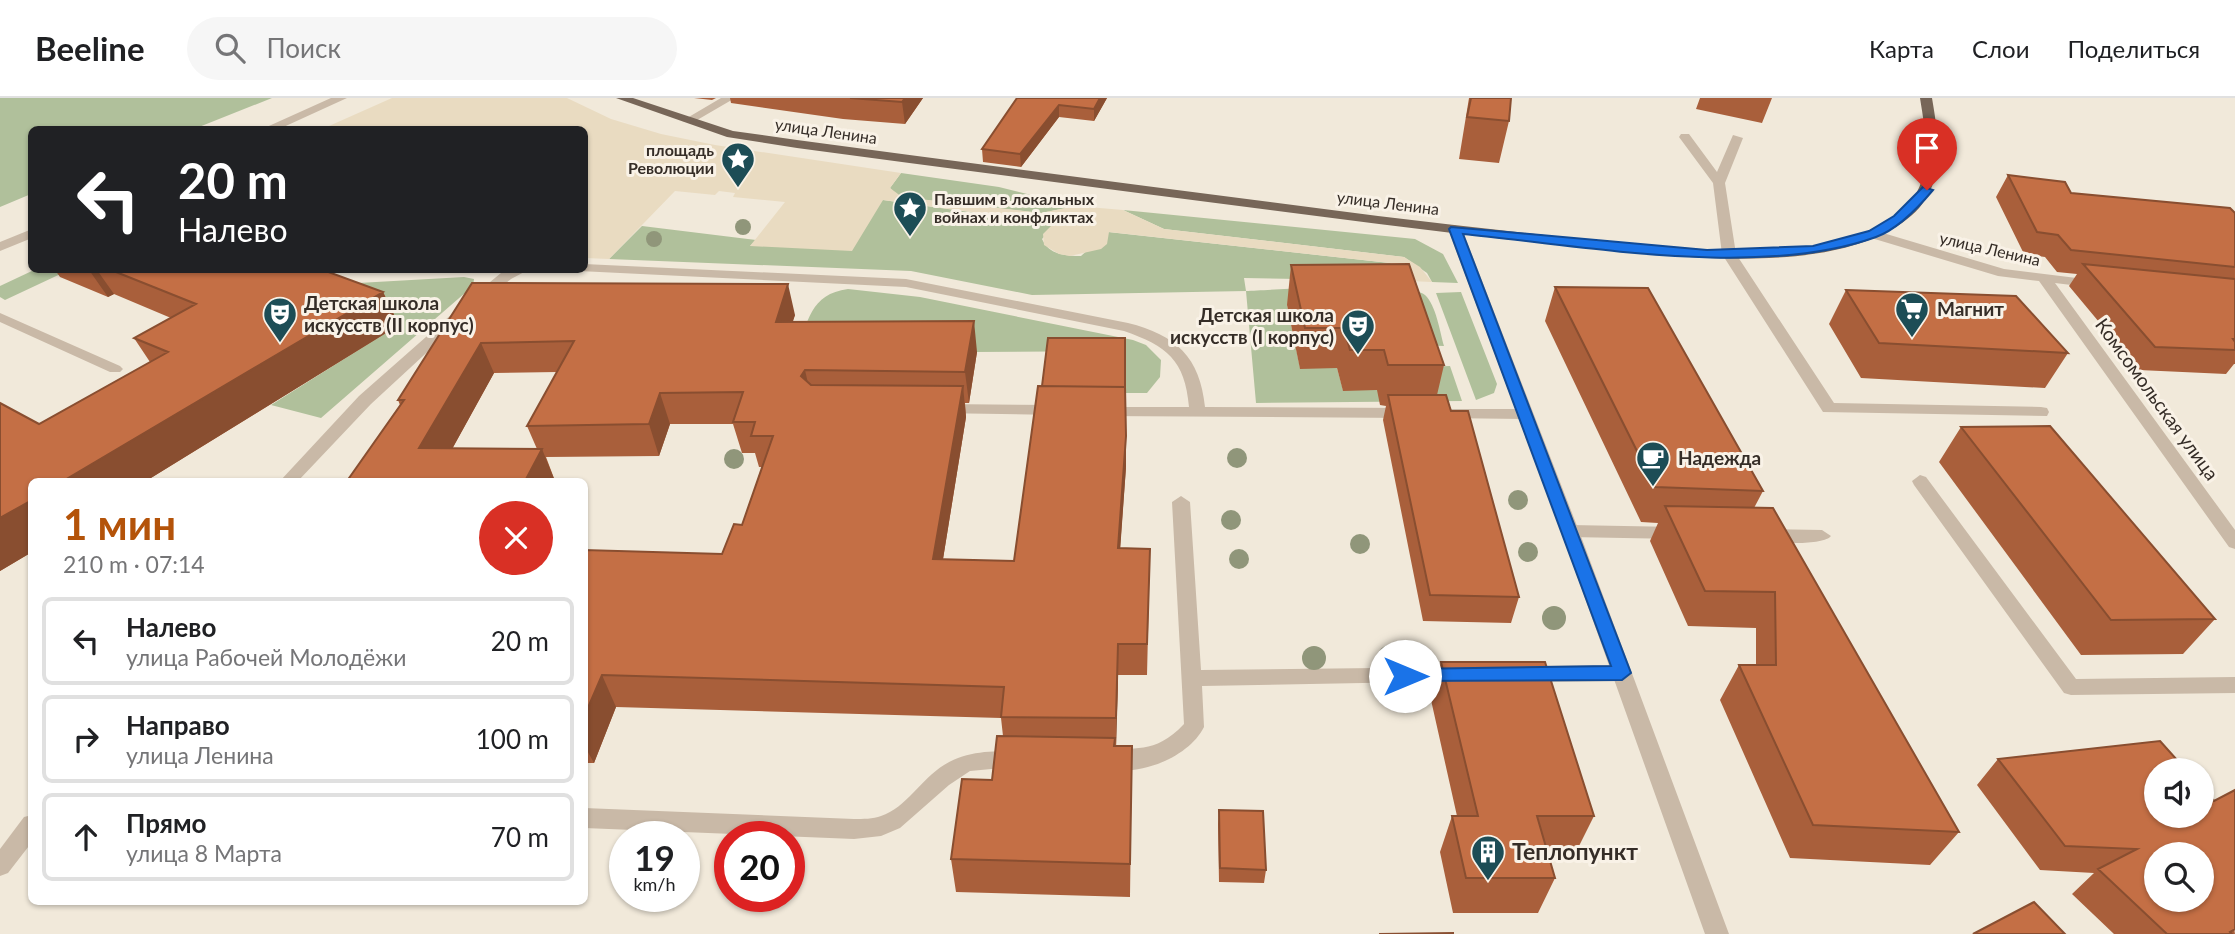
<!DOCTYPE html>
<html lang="ru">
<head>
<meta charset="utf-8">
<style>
	body { margin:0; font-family:Lato,sans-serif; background:#f6f6f6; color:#202124; height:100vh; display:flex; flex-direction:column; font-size:26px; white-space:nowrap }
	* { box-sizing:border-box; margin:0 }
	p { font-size:23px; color:#757577 }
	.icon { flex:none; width:38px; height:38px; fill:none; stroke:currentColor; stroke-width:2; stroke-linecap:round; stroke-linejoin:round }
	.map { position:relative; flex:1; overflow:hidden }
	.drawer { position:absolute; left:28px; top:380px; width:560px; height:427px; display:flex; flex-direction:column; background:#fff; border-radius:10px; box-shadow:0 2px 5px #0004 }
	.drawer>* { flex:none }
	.hud { position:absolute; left:28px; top:28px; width:560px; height:147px; border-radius:10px; box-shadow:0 2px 5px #0004; background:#202124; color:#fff; overflow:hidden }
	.buttons { position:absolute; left:2144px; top:660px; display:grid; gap:14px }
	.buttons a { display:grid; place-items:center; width:70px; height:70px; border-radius:50%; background:#fff; box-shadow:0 2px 5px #0004; font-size:35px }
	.speed { position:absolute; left:609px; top:723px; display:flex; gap:14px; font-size:35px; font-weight:700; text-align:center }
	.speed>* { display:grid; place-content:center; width:91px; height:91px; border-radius:50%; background:#fff; box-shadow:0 2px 5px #0004; line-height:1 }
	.speed small { font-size:18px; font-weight:400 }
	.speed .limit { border:10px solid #d22; background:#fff; color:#111 }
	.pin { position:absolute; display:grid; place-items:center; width:60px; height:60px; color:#fff; margin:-72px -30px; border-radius:50% 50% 50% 0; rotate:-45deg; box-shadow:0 0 7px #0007 }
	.pin .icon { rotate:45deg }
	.me { position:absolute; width:77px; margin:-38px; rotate:90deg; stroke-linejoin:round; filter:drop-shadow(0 0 5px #0008) }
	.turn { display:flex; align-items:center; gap:24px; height:147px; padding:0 35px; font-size:32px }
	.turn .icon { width:91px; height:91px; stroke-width:2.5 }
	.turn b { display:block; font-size:49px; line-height:60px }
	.round { display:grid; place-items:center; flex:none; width:74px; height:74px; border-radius:37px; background:#f6f6f6 }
	.headline { display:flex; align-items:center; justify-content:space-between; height:119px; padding:0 35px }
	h1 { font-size:42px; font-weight:700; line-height:52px; color:#b45309 }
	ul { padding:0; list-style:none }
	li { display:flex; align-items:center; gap:21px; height:88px; margin:0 14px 10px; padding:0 21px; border:4px solid #e0e0e0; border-radius:10px }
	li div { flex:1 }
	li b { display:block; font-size:26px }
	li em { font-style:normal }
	header { display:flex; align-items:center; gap:42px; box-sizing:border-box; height:98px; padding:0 35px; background:#fff; border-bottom:2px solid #e0e0e0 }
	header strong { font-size:33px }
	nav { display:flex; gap:38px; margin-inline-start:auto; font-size:24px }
	.search { width:490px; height:63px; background:#f6f6f6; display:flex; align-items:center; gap:18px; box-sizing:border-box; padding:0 24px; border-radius:38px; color:#757577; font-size:26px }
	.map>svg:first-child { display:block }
	.green { fill:#b0c09b }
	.plaza { fill:#e9dbc1 }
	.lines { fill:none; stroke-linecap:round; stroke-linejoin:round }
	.lane { fill:#c9b9a7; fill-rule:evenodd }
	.street { fill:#c9b9a7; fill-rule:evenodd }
	.primary { fill:#776658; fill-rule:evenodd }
	.tree { fill:#90967a }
	.wall { fill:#a95f3b; fill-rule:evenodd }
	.shaded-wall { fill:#894e30 }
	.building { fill:#c46f45; stroke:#894e30; stroke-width:2; fill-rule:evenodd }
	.route { fill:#1a73e8; stroke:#114b97; stroke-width:2 }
	.labels { text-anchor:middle; stroke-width:6; stroke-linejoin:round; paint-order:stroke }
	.far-street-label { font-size:16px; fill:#352d27; stroke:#f9f2e7 }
	.far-poi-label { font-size:16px; font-weight:bold; fill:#352d27; stroke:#f9f2e7; text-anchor:end }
	.poi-label { font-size:19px; font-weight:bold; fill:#352d27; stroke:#f9f2e7; text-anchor:start }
	.street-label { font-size:19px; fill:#352d27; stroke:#f9f2e7 }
	.near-poi-label { font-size:23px; font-weight:bold; fill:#352d27; stroke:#f9f2e7; text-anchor:start }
</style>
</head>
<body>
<header>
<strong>Beeline</strong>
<div class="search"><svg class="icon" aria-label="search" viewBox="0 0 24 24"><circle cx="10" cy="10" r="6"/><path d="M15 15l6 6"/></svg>Поиск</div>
<nav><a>Карта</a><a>Слои</a><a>Поделиться</a></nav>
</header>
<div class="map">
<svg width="2235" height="836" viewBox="0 0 2235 836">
	<rect width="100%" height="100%" fill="#f1e9da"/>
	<path class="green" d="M0,0H272L194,31L32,32L31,96L0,109Z
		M901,75L999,89L1076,108L1041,115L908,100L896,97L890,90Z
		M883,102L1056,126L1042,141C1049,157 1066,158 1081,158L1108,134L1390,165L1399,169L1409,183L1244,180L1246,193C1277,192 1406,182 1425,197C1436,207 1440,234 1444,248L1415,247L1287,207L1300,270H1337L1343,292L1387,270L1450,268L1462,303L1256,305L1246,193L1032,197L911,173L609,161L642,128L756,142L750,148Z
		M1123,112L1415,141L1443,156L1458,185L1432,184L1427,175L1404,159L1164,131Z
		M34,172H69L5,202L0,199V188Z
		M464,179L474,181L473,188L321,320L271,307L398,227L323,187Z
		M848,191L920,199L1133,242L1146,247L1161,262L1160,279L1147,295H1123L1124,253L796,255C808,224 810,196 848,191Z
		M1461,194L1497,286L1494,295L1476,302L1436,195Z"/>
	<path class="plaza" d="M392,0H567L611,21L661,36L715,47L901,75L890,90L902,99L1041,115L1076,108L1123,112L1164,131L1404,159L1420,169L1432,184L1409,183L1399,169L1390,165L1109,134L1107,146L1101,151L1070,158L1059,156L1044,147L1043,136L1054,125L883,102L852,153L750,148L785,104L733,99L735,95L719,93L715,97L675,93L609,161L585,160L584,32H320Z"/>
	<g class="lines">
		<path class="lane" d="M1681,36H1689L1717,74L1733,37L1743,40L1725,85L1736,156L1834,305L2041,309L2047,310L2049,314L2047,318L1823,314L1722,156L1713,85L1679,39Z
			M584,166L906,181L1128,225C1176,237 1200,259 1205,309L1408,310L1416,315L1408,320L1102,318L1094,313L1096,309H1189C1185,262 1167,248 1124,233L906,189L579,173L584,172Z
			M510,172H528L511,181L483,204H473V198L501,175Z
			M0,215L120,268L123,271L120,274H110L0,224Z
			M457,215L462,216V222L371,306L298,383H280L359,298L452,216Z
			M941,306L1057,307L1065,312L1057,317L935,315L933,311L935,307Z
			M1447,311H1524L1532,316L1524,321L1441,320L1439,316Z
			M1920,377L1926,379L2076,581L2235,579V595L2071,597L2064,595L1914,387L1912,383Z
			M1181,398L1190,404L1201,572L1462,569L1469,571L1472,577L1469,583L1202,588L1204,629C1188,661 1134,681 1101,669L1097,663L1101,657C1135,645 1153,659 1184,626L1172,404Z
			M1570,427L1678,429L1687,435L1678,441L1570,439L1561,433Z
			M1766,431L1822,432L1831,438C1824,448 1764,447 1757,437Z
			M1622,567L1629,570L1632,575L1629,580L1622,583L1525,584L1518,582L1515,576L1518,570L1525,568Z
			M1017,653L1024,656L1028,662L1024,668L970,673L949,687L900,730L881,738L854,741L584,730V710L854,721C863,721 873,721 881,718C906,710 921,681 944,667C966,653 991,653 1017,653Z
			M32,717V744L8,775L0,778V751L24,719Z"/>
		<path class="street" d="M331,0H347L277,32H260Z
			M721,0H735L692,25L682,23Z
			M1455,127L1462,131L1579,433L1729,836H1705L1561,433L1448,131Z
			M32,131V140L0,153V144Z
			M1873,132L2004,171L2101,183L2103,186L2096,190L2055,185L2235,432V451L2229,449L2039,183L1998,178L1868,139V133Z"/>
		<path class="primary" d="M616,0H633L733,33L797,42C991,68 1184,93 1378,118C1446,126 1514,134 1582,141C1644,147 1707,155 1769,152C1811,150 1859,143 1894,119C1936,90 1927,44 1920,0H1932C1940,47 1947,95 1902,125C1864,151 1813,158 1769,160C1708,163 1647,156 1586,150C1517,142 1448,135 1379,126C1185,101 991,76 797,50L727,39Z"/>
	</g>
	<g class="tree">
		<circle cx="743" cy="129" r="8"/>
		<circle cx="654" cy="141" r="8"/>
		<circle cx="1237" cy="360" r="10"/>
		<circle cx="734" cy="361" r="10"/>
		<circle cx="1518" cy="402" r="10"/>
		<circle cx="1231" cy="422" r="10"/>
		<circle cx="1360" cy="446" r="10"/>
		<circle cx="1528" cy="454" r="10"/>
		<circle cx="1239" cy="461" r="10"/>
		<circle cx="1554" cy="520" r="12"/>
		<circle cx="1390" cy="559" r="12"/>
		<circle cx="1314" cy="560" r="12"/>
	</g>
	<path class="wall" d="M694,0H716L712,2Z
		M730,0H923L905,26L843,21L731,5Z
		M1017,0H1107L1094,23L1059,19L1021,69L983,64L982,51Z
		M1469,0H1511L1509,23L1499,65L1459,61Z
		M1700,0H1772L1762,25L1696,11Z
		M2008,77L2071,95L2235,115V266H2234L2226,276L2139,272L2069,188L2077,176L2057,174L2045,159L2024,156L1996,99Z
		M1291,167L1444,267L1437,297L1519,499L1511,525L1423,523L1383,322L1386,308L1380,307L1377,292L1343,293L1337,270L1300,271L1287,207Z
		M55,172H323L383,194L399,227L146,383H32V454L0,473V305L39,326L150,264L134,240L171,220L114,196L108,199L60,179Z
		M472,185L795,217L792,224L977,254L969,305H965L966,319L943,461L1014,463L1126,369L1120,450L1150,451L1147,577H1118L1116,648H1132L1130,799L956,794L951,761L992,682L1003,638L1001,620L616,609L594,665H584V452L722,456L742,427L762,369H759L755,355H742L733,326H670L659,358L546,359L555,383H347L400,307L398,302ZM557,274L527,328L537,351H452L494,275Z
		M1555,189L1763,393L1754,410L1959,734L1930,767L1790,760L1720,602L1739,567H1756V530L1688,528L1650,443L1658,425L1641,424L1545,223Z
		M1846,192L2068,255L2045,290L1861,280L1829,226Z
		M1961,329L2215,521L2183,556L2081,557L1939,364Z
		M1441,564L1594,718L1576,754H1547L1555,780L1538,815H1453L1440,754L1452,718H1457L1431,602Z
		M1998,661L2214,703L2235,836H2114L2072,796L2094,775L2040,772L1977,687Z
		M1219,712L1266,772L1264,785L1219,784L1218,726Z"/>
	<path class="shaded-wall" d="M905,0H923L905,26L902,4Z
		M1100,0H1107L1094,23V11Z
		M1059,7V19L1021,69L1020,56Z
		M89,172H97L114,196L108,199Z
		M788,186L795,217L783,255L776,224Z
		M383,194L399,227L146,383H63Z
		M974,223L977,254L969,305L965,274Z
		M481,245L494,275L435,382L419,350Z
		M805,272L812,303L801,278Z
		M963,288L966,319L938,492L933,461Z
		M660,295L670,326L659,358L649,326Z
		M1126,338V369L1118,482V450Z
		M542,351L555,383H525Z
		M32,402V454L0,473V420Z
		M1118,546V577L1116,651V620Z
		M602,577L616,609L594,665L584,647V619Z"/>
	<path class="building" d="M850,0H905L902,4Z
		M1017,0H1100L1094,11L1059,7L1020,56L982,51Z
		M1471,0H1511L1509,23L1467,19Z
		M2008,77L2065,84L2071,95L2230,110L2235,115V169L2071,152L2058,137L2037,134Z
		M1409,166L1444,267H1388L1384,252H1350L1344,230H1305L1291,167Z
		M2083,166L2235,181V241H2233L2235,244V252L2155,249Z
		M111,172H323L383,194L63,383H32V402L0,420V305L39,326L168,254L134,240L196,206Z
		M472,185L788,186L776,224L974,223L965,274L805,272L801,278L811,287L963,288L933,461L1014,463L1038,288L1125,289L1126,338L1118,450L1150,451L1147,546H1118L1116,620L1001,619L1004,589L602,577L584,619V452L722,456L734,426L742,427L773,338H751L755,324H733L743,294L660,295L649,326L527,328L574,243L481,245L419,350L542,351L525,383H347L404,302H398Z
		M1555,189L1648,190L1763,393L1655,389Z
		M1846,192L2016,198L2068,255L1879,245Z
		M1048,240H1125V289L1042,288Z
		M1388,297H1446L1451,313H1468L1519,499L1430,497Z
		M2050,328L2215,521L2111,522L1961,329Z
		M1665,408L1773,410L1959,734L1813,727L1739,567H1776L1775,494L1705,493Z
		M1441,564H1545L1594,718H1537L1555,780H1466L1452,718H1478Z
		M997,638L1115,640L1114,648H1132L1130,766L951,761L962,681L992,682Z
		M2160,643L2186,672H2156V718H2202V690L2214,703L2235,692V831L2230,834L2232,836H2167L2098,771L2137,751L2065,748L1998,661ZM2156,756H2202V802H2156Z
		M1219,712L1263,713L1266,772L1220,770Z
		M2034,804L2065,836H1973Z
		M1453,835V836H1379Z"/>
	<path class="route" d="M1923,89L1933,92C1918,110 1898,131 1876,139C1760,181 1585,148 1463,136L1631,575L1622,582L1399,583L1396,578L1405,571L1611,568L1449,131L1451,129L1707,152L1813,148L1869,133L1894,118Z"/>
	<defs>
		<g id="sight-pin" transform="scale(1.75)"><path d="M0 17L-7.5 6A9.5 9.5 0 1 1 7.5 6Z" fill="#1d4d56" stroke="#f9f2e7"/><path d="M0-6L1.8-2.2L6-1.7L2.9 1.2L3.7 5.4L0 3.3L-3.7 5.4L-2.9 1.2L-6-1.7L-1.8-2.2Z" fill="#fff"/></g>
		<g id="supermarket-pin" transform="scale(1.75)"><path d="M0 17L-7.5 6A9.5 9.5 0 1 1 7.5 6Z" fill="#1d4d56" stroke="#f9f2e7"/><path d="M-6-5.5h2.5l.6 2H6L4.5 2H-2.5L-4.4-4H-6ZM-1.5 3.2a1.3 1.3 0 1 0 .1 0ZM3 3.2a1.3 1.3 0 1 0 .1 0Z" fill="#fff"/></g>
		<g id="theatre-pin" transform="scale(1.75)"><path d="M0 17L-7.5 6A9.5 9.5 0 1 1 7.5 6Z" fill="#1d4d56" stroke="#f9f2e7"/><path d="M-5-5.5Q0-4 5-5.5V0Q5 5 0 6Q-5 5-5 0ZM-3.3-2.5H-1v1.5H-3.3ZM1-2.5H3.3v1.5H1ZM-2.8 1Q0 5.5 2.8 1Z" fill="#fff"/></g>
		<g id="cafe-pin" transform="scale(1.75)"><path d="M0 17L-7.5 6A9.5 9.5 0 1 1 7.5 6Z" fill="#1d4d56" stroke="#f9f2e7"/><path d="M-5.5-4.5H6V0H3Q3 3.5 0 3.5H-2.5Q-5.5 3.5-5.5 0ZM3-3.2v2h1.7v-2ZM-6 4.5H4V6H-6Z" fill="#fff"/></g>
		<g id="building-pin" transform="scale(1.75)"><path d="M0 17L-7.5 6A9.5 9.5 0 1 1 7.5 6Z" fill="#1d4d56" stroke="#f9f2e7"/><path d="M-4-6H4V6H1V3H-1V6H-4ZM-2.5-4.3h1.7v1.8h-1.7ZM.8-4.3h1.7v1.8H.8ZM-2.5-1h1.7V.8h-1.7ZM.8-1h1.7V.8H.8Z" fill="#fff"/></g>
	</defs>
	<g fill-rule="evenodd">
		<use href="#sight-pin" x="738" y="61"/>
		<use href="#sight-pin" x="910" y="110"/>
		<use href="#supermarket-pin" x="1912" y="211"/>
		<use href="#theatre-pin" x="280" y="216"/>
		<use href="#theatre-pin" x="1358" y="228"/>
		<use href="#cafe-pin" x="1653" y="360"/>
		<use href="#building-pin" x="1488" y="754"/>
	</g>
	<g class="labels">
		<g class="far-street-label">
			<text transform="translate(826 33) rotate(8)" y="6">улица Ленина</text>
			<text transform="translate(1388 105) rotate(7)" y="6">улица Ленина</text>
			<text transform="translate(1990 151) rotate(13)" y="6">улица Ленина</text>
		</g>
		<g class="far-poi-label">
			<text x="714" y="58">площадь<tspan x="714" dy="18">Революции</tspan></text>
			<text x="934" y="107" text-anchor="start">Павшим в локальных<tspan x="934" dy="18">войнах и конфликтах</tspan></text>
		</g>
		<g class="poi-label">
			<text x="304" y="212">Детская школа<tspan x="304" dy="22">искусств (II корпус)</tspan></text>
			<text x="1937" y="218">Магнит</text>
			<text x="1334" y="224" text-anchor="end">Детская школа<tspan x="1334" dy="22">искусств (I корпус)</tspan></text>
			<text x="1678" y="367">Надежда</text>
		</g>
		<g class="street-label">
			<text transform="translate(2157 301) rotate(54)" y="7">Комсомольская улица</text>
		</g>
		<g class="near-poi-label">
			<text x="1512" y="762">Теплопункт</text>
		</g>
	</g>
</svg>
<div class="buttons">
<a><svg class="icon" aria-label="sound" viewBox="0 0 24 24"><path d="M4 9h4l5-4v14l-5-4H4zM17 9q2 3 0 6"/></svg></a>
<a><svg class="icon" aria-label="search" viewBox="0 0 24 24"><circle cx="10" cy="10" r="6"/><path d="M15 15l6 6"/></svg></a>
</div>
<div class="speed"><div>19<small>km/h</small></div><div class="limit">20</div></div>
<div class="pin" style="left:1927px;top:92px;background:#d93025"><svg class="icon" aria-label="arrive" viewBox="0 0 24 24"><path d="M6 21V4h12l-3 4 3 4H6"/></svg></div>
<svg class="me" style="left:1405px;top:578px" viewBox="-20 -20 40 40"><circle r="19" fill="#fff"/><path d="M0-13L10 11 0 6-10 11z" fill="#1a73e8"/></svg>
<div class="hud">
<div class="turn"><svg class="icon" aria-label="left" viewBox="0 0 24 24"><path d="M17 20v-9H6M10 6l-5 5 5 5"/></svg><div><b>20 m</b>Налево</div></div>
</div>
<section class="drawer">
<div class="headline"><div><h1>1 мин</h1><p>210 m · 07:14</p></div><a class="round" style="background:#d93025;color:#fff"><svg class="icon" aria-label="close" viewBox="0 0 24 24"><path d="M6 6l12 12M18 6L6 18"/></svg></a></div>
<ul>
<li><svg class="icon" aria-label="left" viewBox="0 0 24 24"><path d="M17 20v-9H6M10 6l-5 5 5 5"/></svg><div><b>Налево</b><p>улица Рабочей Молодёжи</p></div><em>20 m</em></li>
<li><svg class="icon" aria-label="right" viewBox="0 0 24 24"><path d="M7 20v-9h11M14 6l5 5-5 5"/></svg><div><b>Направо</b><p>улица Ленина</p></div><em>100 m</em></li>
<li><svg class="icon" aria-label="ahead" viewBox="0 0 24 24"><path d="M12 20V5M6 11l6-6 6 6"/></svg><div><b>Прямо</b><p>улица 8 Марта</p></div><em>70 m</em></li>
</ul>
</section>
</div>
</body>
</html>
